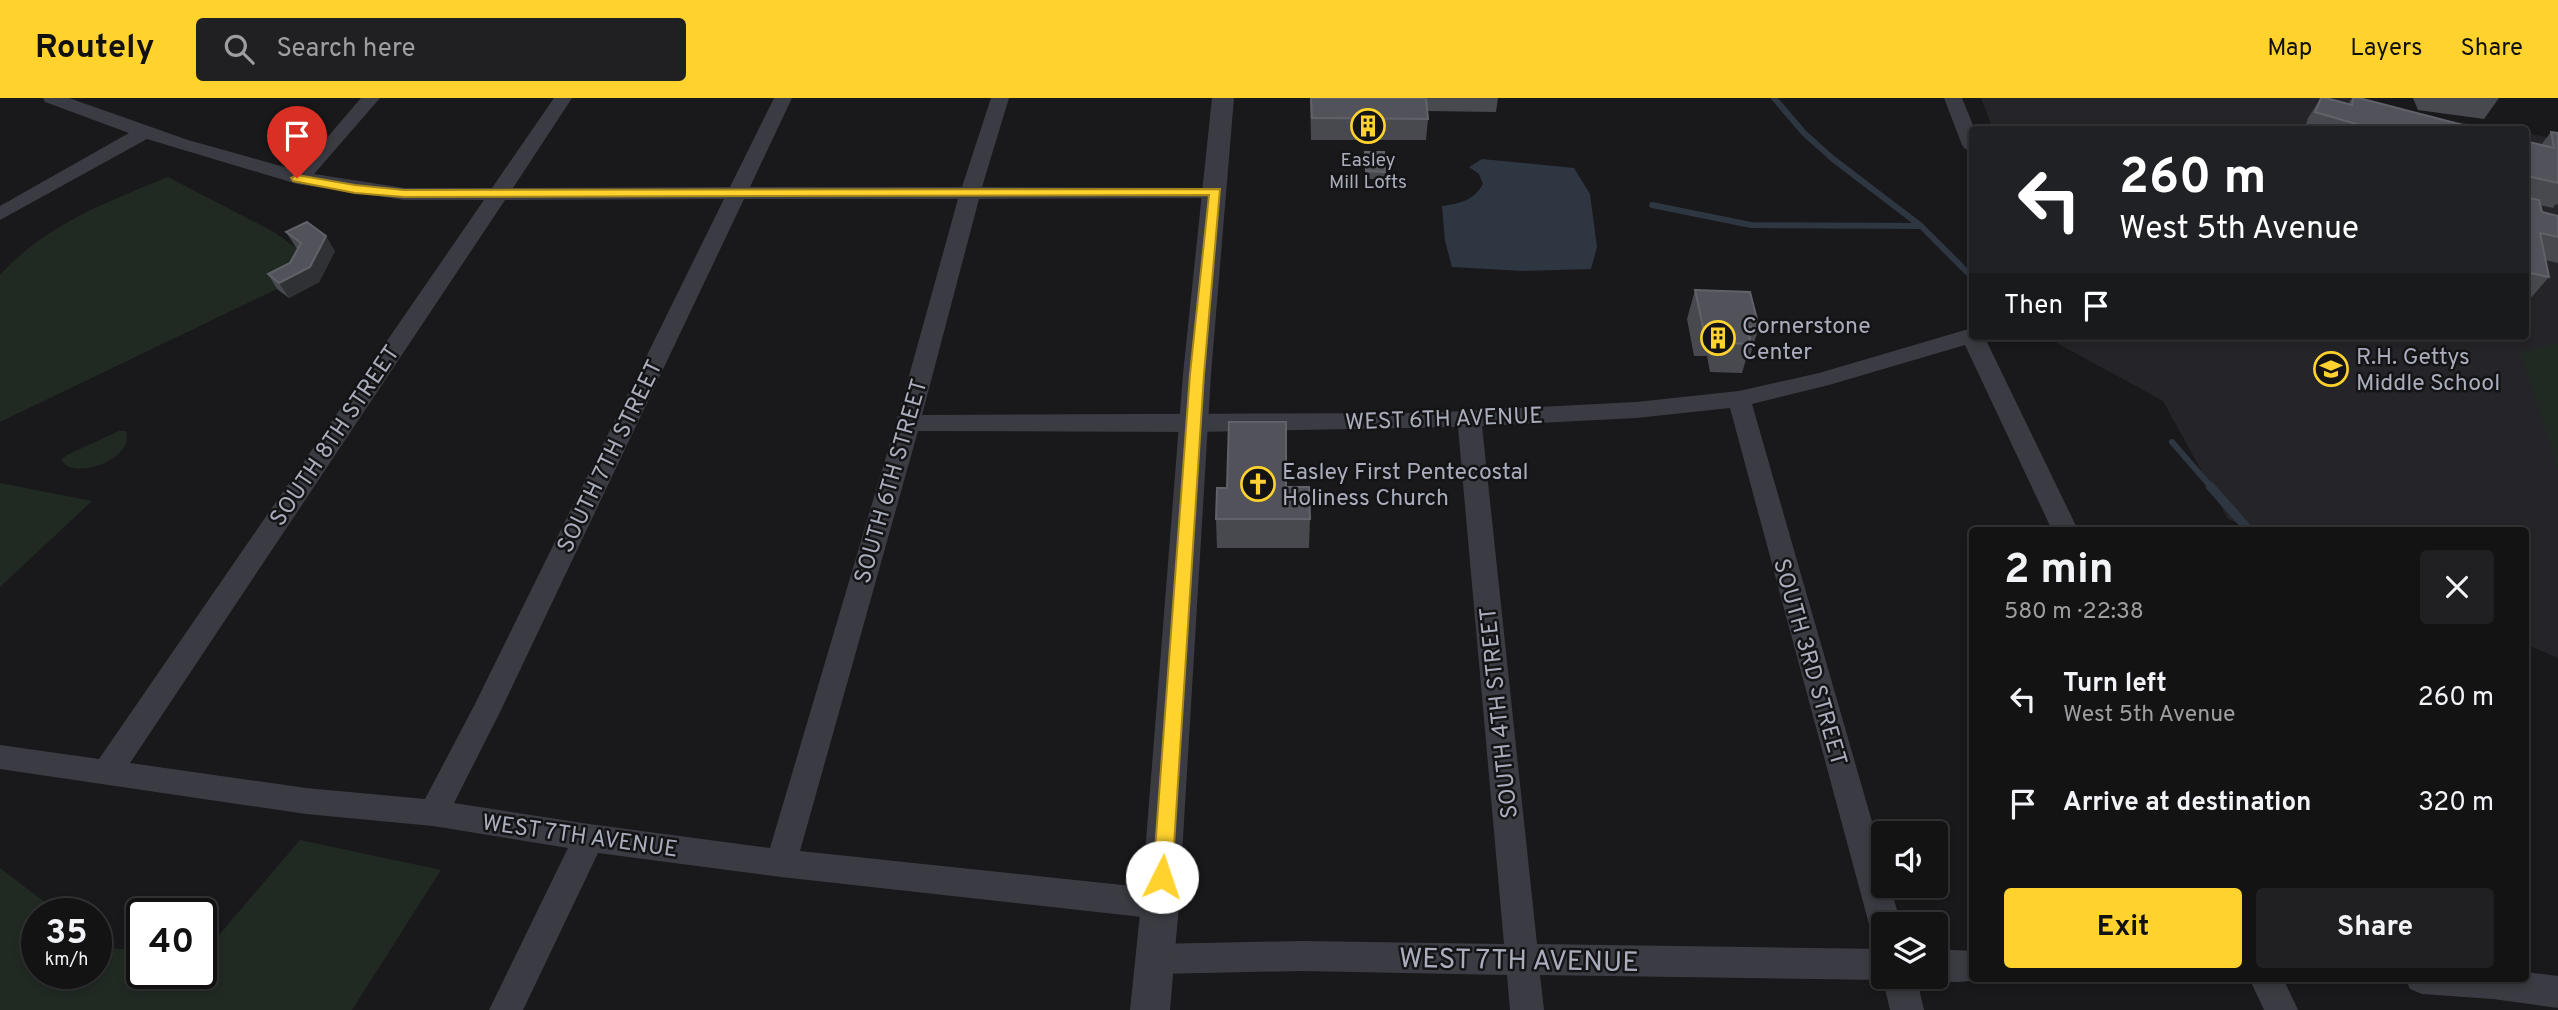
<!DOCTYPE html>
<html lang="en">
<head>
<meta charset="utf-8">
<style>
	body { margin:0; font-family:Overpass,sans-serif; background:#202022; color:#f1f3f6; height:100vh; display:flex; flex-direction:column; font-size:26px; white-space:nowrap }
	* { box-sizing:border-box; margin:0 }
	p { font-size:23px; color:#9d9ea0 }
	.icon { flex:none; width:38px; height:38px; fill:none; stroke:currentColor; stroke-width:2; stroke-linecap:round; stroke-linejoin:round }
	.map { position:relative; flex:1; overflow:hidden }
	.details { position:absolute; left:1969px; top:429px; width:560px; height:455px; display:flex; flex-direction:column; background:#131314; border-radius:7px; box-shadow:0 4px 10px #0003,0 0 0 2px #323234 }
	.details>* { flex:none }
	.hud { position:absolute; left:1969px; top:28px; width:560px; height:214px; border-radius:7px; box-shadow:0 4px 10px #0003,0 0 0 2px #323234; background:#202124; color:#fff; overflow:hidden }
	.tools { position:absolute; left:1871px; top:723px; display:grid; gap:14px }
	.tools a { display:grid; place-items:center; width:77px; height:77px; border-radius:7px; background:#131314; box-shadow:0 4px 10px #0003,0 0 0 2px #323234; font-size:35px }
	.speed { position:absolute; left:21px; top:800px; display:flex; gap:14px; font-size:35px; font-weight:700; text-align:center }
	.speed>* { display:grid; place-content:center; width:91px; height:91px; border-radius:50%; background:#131314; box-shadow:0 4px 10px #0003,0 0 0 2px #323234; line-height:1 }
	.speed small { font-size:18px; font-weight:400 }
	.speed .limit { border:4px solid #111; border-radius:10px; background:#fff; color:#111 }
	.pin { position:absolute; display:grid; place-items:center; width:60px; height:60px; color:#fff; margin:-72px -30px; border-radius:50% 50% 50% 0; rotate:-45deg; box-shadow:0 0 7px #0007 }
	.pin .icon { rotate:45deg }
	.me { position:absolute; width:77px; margin:-38px; rotate:4deg; stroke-linejoin:round; filter:drop-shadow(0 0 5px #0008) }
	.turn { display:flex; align-items:center; gap:24px; height:147px; padding:0 35px; font-size:32px }
	.turn .icon { width:91px; height:91px; stroke-width:2.5 }
	.turn b { display:block; font-size:49px; line-height:60px }
	.then { display:flex; align-items:center; height:66px; padding:0 35px; background:#0003; gap:14px; font-size:26px }
	.round { display:grid; place-items:center; flex:none; width:74px; height:74px; border-radius:7px; background:#202022 }
	.head { display:flex; align-items:center; justify-content:space-between; height:119px; padding:0 35px }
	h1 { font-size:42px; font-weight:700; line-height:52px }
	.button { display:flex; gap:14px; margin-top:auto; padding:14px 35px }
	.button a { flex:1; height:80px; border-radius:7px; background:#ffd22d; color:#111; font-size:28px; font-weight:700; line-height:80px; text-align:center }
	.button a+a { background:#202022; color:#f1f3f6 }
	ul { padding:0; list-style:none }
	li { display:flex; align-items:center; gap:21px; height:105px; padding:0 35px }
	li div { flex:1 }
	li b { display:block; font-size:26px }
	li em { font-style:normal }
	header { display:flex; align-items:center; gap:42px; box-sizing:border-box; height:98px; padding:0 35px; background:#ffd22d; color:#111 }
	header strong { font-size:33px }
	nav { display:flex; gap:38px; margin-inline-start:auto; font-size:24px }
	.search { width:490px; height:63px; background:#202022; display:flex; align-items:center; gap:18px; box-sizing:border-box; padding:0 24px; border-radius:7px; color:#9d9ea0; font-size:26px }
	.map>svg:first-child { display:block }
	.built { fill:#252529 }
	.green { fill:#202a23 }
	.water { fill:#2d3641 }
	.lines { fill:none; stroke-linecap:round; stroke-linejoin:round }
	.stream-far1 { stroke:#2d3641; stroke-width:6 }
	.stream { stroke:#2d3641; stroke-width:9 }
	.minor { fill:#3b3c43; fill-rule:evenodd }
	.tertiary { fill:#3b3c43; fill-rule:evenodd }
	.wall { fill:#47494e }
	.shaded-wall { fill:#303135 }
	.building { fill:#52535a; stroke:#606169; stroke-width:2 }
	.route { fill:#ffd22d; stroke:#a6881d; stroke-width:2 }
	.labels { text-anchor:middle; stroke-width:5; stroke-linejoin:round; paint-order:stroke }
	.far-poi-label { font-size:19px; fill:#aaadbc; stroke:#141416 }
	.poi-label { font-size:23px; fill:#aaadbc; stroke:#141416; text-anchor:start }
	.street-label { font-size:23px; fill:#aaadbc; stroke:#141416 }
	.near-street-label { font-size:28px; fill:#aaadbc; stroke:#141416 }
</style>
</head>
<body>
<header>
<strong>Routely</strong>
<div class="search"><svg class="icon" aria-label="search" viewBox="0 0 24 24"><circle cx="10" cy="10" r="6"/><path d="M15 15l6 6"/></svg>Search here</div>
<nav><a>Map</a><a>Layers</a><a>Share</a></nav>
</header>
<div class="map">
<svg width="2558" height="912" viewBox="0 0 2558 912">
	<rect width="100%" height="100%" fill="#19191b"/>
	<path class="built" d="M1981,0H2366L2372,10L2503,31H1993Z
		M2525,35L2558,41V560L2525,546V432H2254L2228,421L2163,303L2044,238H2525Z"/>
	<path class="green" d="M168,79L274,134L310,160L300,180L0,324V177C45,127 107,104 168,79Z
		M2558,245V371L2520,254Z
		M119,333H126C134,358 89,376 70,369C66,368 64,365 61,362L67,357Z
		M0,385L92,403L0,489Z
		M300,742L441,772L352,912H0V770L59,815L37,816V875H96V844L102,849L142,853V875H201V858Z"/>
	<path class="water" d="M1482,61L1574,70L1590,96L1597,149L1591,171L1524,173L1452,169L1445,143L1442,108C1461,105 1473,103 1483,86L1479,76L1469,69Z"/>
	<g class="lines">
		<path class="stream-far1" d="M1774,0L1804,35L1833,61L1921,128L1968,175
			M1652,107L1751,127L1921,128
			M2172,344L2212,390"/>
		<path class="stream" d="M2210,388L2249,432"/>
		<path class="minor" d="M43,0H69L188,42L295,72L307,63L361,0H380L314,76L404,90H492L554,0H572L513,90L730,89L774,0H792L750,89H962L991,0H1009L982,89L1223,90L1226,94L1223,98L1216,100L979,101L922,317L1423,315L1636,304L1739,293L1819,275L1972,230V238H1984L2078,432H2052L1965,247L1829,287L1752,306L1883,762V788H1890L1901,826H1883V840L1874,837L1869,826L1730,310L1636,320L1482,328L1537,846L1883,851V878H1916L1924,912H1890L1883,882L1540,877L1544,912H1510L1507,877L1301,873L1155,876L1143,872L1139,861L1143,850L1155,846L1301,843L1504,846L1458,329L1194,334L918,333L800,753L1160,791L1171,796L1176,806L1171,816L1160,821L781,779L598,755L523,912H489L568,750L433,728L306,716L0,671V647L99,661L484,102H404L297,86L147,41L0,122V108L129,35L45,4ZM724,101L474,608L425,701L306,690L130,665L505,102ZM744,101H958L896,325L770,750L589,726L454,705L500,614Z
			M1944,0H1962L1975,32H1972V53L1965,51L1962,47Z
			M1936,851L1972,853V880H1980C1965,886 1941,885 1926,878H1936Z
			M2525,874L2558,878V910L2493,901L2422,896L2410,891L2405,880H2525Z
			M2249,880H2283L2298,912H2264Z"/>
		<path class="tertiary" d="M1212,0H1234L1211,276L1179,806L1170,912H1130L1141,806L1183,276Z"/>
	</g>
	<path class="wall" d="M1310,0H1498L1496,14L1427,13L1428,21L1426,42H1311Z
		M2321,0L2348,6L2352,0H2359L2482,32H2304L2308,20Z
		M2413,0H2499L2484,21L2418,12Z
		M2551,34L2558,35V107L2556,106L2553,110L2540,107L2542,114L2558,118V165L2545,162L2549,179L2530,201L2525,200V43L2541,47Z
		M1365,54L1385,74V81H1366Z
		M286,134L335,153L319,184L289,200L277,191L268,176L290,165L297,151Z
		M1695,192L1759,229L1750,258H1747L1742,275L1710,274L1707,258H1694L1687,221Z
		M1286,389L1310,421L1309,450H1217L1216,421Z"/>
	<path class="shaded-wall" d="M326,138L335,153L319,184L289,200L279,185Z"/>
	<path class="building" d="M1311,0H1426L1428,21L1312,20Z
		M2321,0H2326L2352,7L2353,0H2359L2482,32H2377L2315,14Z
		M2551,34L2558,35V85L2527,78L2525,70V43L2554,50Z
		M1365,54H1384L1385,74L1366,73Z
		M2525,99L2539,102L2542,114L2558,118V139L2540,135L2549,179L2525,174Z
		M307,124L326,138L310,169L279,185L268,176L290,165L301,145L286,134Z
		M1695,192L1750,194L1759,229H1747L1751,246L1719,245L1716,229H1703Z
		M1229,324H1286V389H1309L1310,421H1216L1217,390H1227Z"/>
	<path class="route" d="M297,77L355,87L404,92L1220,91L1204,276L1172,779L1169,785L1162,788L1155,785L1153,779L1190,276L1209,97L404,99L355,95L293,83L291,80Z"/>
	<defs>
		<g id="building-ring" transform="scale(1.75)"><circle r="9.5" fill="#141416" stroke="#ffd22d" stroke-width="1.5"/><path d="M-4-6H4V6H1V3H-1V6H-4ZM-2.5-4.3h1.7v1.8h-1.7ZM.8-4.3h1.7v1.8H.8ZM-2.5-1h1.7V.8h-1.7ZM.8-1h1.7V.8H.8Z" fill="#ffd22d"/></g>
		<g id="school-ring" transform="scale(1.75)"><circle r="9.5" fill="#141416" stroke="#ffd22d" stroke-width="1.5"/><path d="M0-5L7-2L0 1L-7-2ZM-4 1L0 2.5L4 1V4Q0 6-4 4Z" fill="#ffd22d"/></g>
		<g id="church-ring" transform="scale(1.75)"><circle r="9.5" fill="#141416" stroke="#ffd22d" stroke-width="1.5"/><path d="M-1.2-6h2.4v3.5h3.3v2.4h-3.3V6h-2.4V-.1h-3.3v-2.4h3.3Z" fill="#ffd22d"/></g>
	</defs>
	<g fill-rule="evenodd">
		<use href="#building-ring" x="1368" y="28"/>
		<use href="#building-ring" x="1718" y="240"/>
		<use href="#school-ring" x="2331" y="271"/>
		<use href="#church-ring" x="1258" y="386"/>
	</g>
	<g class="labels">
		<g class="far-poi-label">
			<text x="1368" y="68">Easley<tspan x="1368" dy="22">Mill Lofts</tspan></text>
		</g>
		<g class="poi-label">
			<text x="1742" y="235">Cornerstone<tspan x="1742" dy="26">Center</tspan></text>
			<text x="2356" y="266">R.H. Gettys<tspan x="2356" dy="26">Middle School</tspan></text>
			<text x="1282" y="381">Easley First Pentecostal<tspan x="1282" dy="26">Holiness Church</tspan></text>
		</g>
		<g class="street-label">
			<text transform="translate(1444 320) rotate(-2)" y="8">WEST 6TH AVENUE</text>
			<text transform="translate(334 337) rotate(-56)" y="8">SOUTH 8TH STREET</text>
			<text transform="translate(609 358) rotate(-64)" y="8">SOUTH 7TH STREET</text>
			<text transform="translate(890 383) rotate(-74)" y="8">SOUTH 6TH STREET</text>
			<text transform="translate(1811 564) rotate(74)" y="8">SOUTH 3RD STREET</text>
			<text transform="translate(1498 615) rotate(-96)" y="8">SOUTH 4TH STREET</text>
			<text transform="translate(580 737) rotate(8)" y="8">WEST 7TH AVENUE</text>
		</g>
		<g class="near-street-label">
			<text transform="translate(1519 861) rotate(1)" y="10">WEST 7TH AVENUE</text>
		</g>
	</g>
</svg>
<div class="tools">
<a><svg class="icon" aria-label="sound" viewBox="0 0 24 24"><path d="M4 9h4l5-4v14l-5-4H4zM17 9q2 3 0 6"/></svg></a>
<a><svg class="icon" aria-label="layers" viewBox="0 0 24 24"><path d="M12 4l9 5-9 5-9-5zM3 14l9 5 9-5"/></svg></a>
</div>
<div class="speed"><div>35<small>km/h</small></div><div class="limit">40</div></div>
<div class="pin" style="left:297px;top:80px;background:#d93025"><svg class="icon" aria-label="arrive" viewBox="0 0 24 24"><path d="M6 21V4h12l-3 4 3 4H6"/></svg></div>
<svg class="me" style="left:1162px;top:779px" viewBox="-20 -20 40 40"><circle r="19" fill="#fff"/><path d="M0-13L10 11 0 6-10 11z" fill="#ffd22d"/></svg>
<div class="hud">
<div class="turn"><svg class="icon" aria-label="left" viewBox="0 0 24 24"><path d="M17 20v-9H6M10 6l-5 5 5 5"/></svg><div><b>260 m</b>West 5th Avenue</div></div>
<div class="then">Then<svg class="icon" aria-label="arrive" viewBox="0 0 24 24"><path d="M6 21V4h12l-3 4 3 4H6"/></svg></div>
</div>
<section class="details">
<div class="head"><div><h1>2 min</h1><p>580 m · 22:38</p></div><a class="round"><svg class="icon" aria-label="close" viewBox="0 0 24 24"><path d="M6 6l12 12M18 6L6 18"/></svg></a></div>
<ul>
<li><svg class="icon" aria-label="left" viewBox="0 0 24 24"><path d="M17 20v-9H6M10 6l-5 5 5 5"/></svg><div><b>Turn left</b><p>West 5th Avenue</p></div><em>260 m</em></li>
<li><svg class="icon" aria-label="arrive" viewBox="0 0 24 24"><path d="M6 21V4h12l-3 4 3 4H6"/></svg><div><b>Arrive at destination</b></div><em>320 m</em></li>
</ul>
<div class="button"><a>Exit</a><a>Share</a></div>
</section>
</div>
</body>
</html>
